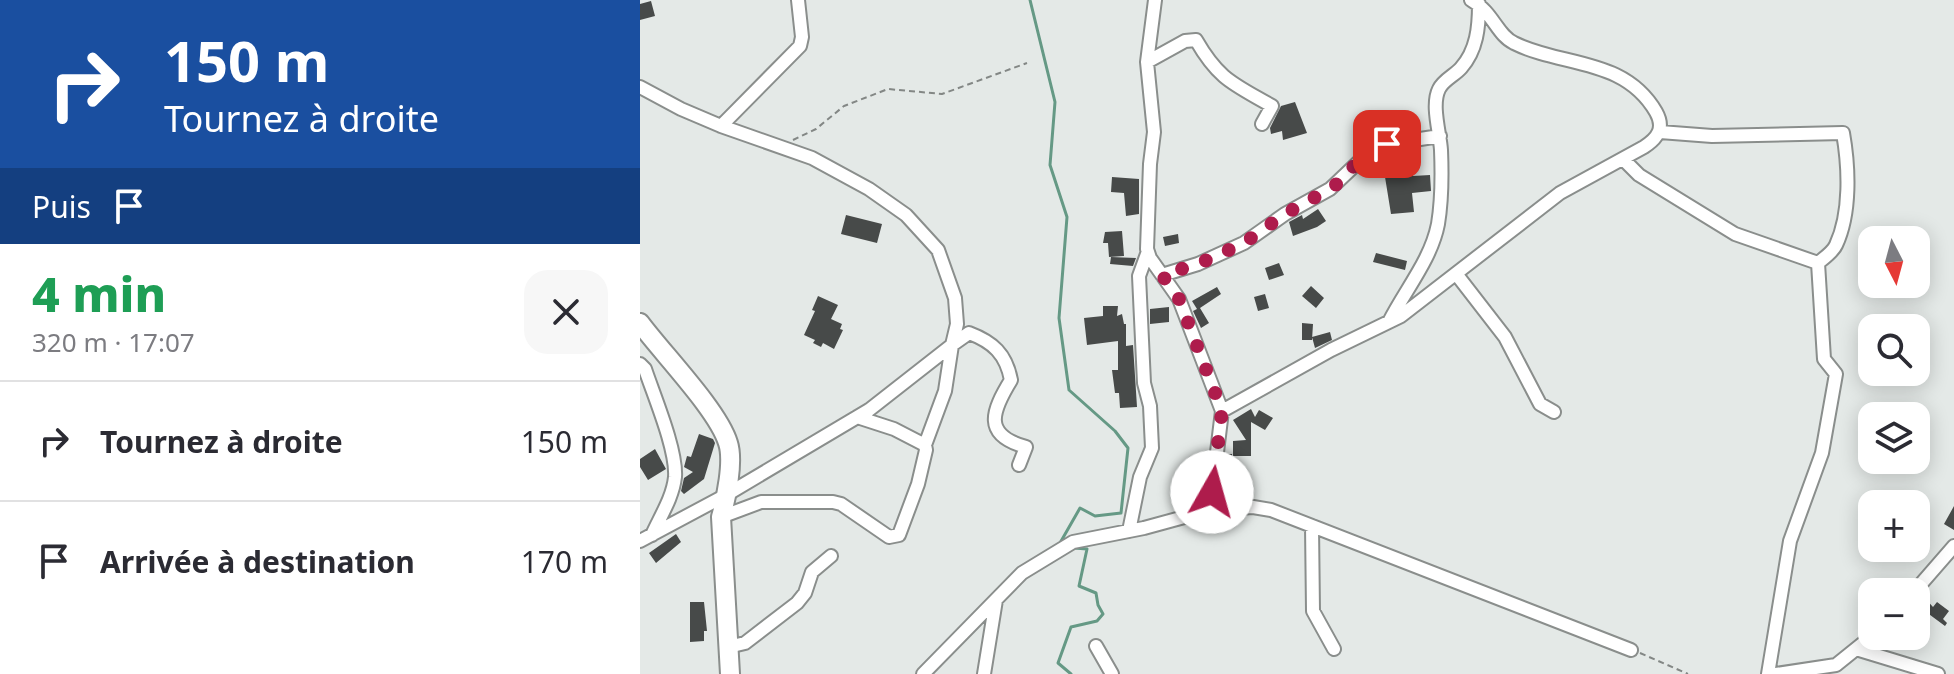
<!DOCTYPE html>
<html lang="fr">
<head>
<meta charset="utf-8">
<style>
	body { margin:0; font-family:"Noto Sans",sans-serif; background:#f7f7f7; color:#2b2b33; height:100vh; display:flex; flex-direction:column; font-size:30px; white-space:nowrap }
	* { box-sizing:border-box; margin:0 }
	p { font-size:26px; color:#7c7c81 }
	.icon { flex:none; width:44px; height:44px; fill:none; stroke:currentColor; stroke-width:2; stroke-linecap:round; stroke-linejoin:round }
	.map { position:relative; flex:1; overflow:hidden }
	.drawer { display:flex; flex-direction:column; background:#fff; width:640px }
	.drawer>* { flex:none }
	.guide { background:#1a4fa0; color:#fff; overflow:hidden }
	.needle { width:52px; rotate:174deg }
	.fabs { position:absolute; left:1218px; top:226px; display:grid; gap:16px }
	.fabs a { display:grid; place-items:center; width:72px; height:72px; border-radius:16px; background:#fff; box-shadow:0 4px 20px #0003; font-size:40px }
	.pin { position:absolute; display:grid; place-items:center; width:68px; height:68px; color:#fff; margin:-34px; border-radius:16px; box-shadow:0 4px 12px #0006 }
	.me { position:absolute; width:88px; margin:-44px; rotate:7deg; stroke-linejoin:round; filter:drop-shadow(0 0 6px #0008) }
	.turn { display:flex; align-items:center; gap:28px; height:168px; padding:0 32px; font-size:36px }
	.turn .icon { width:104px; height:104px; stroke-width:2.5 }
	.turn b { display:block; font-size:56px; line-height:68px }
	.then { display:flex; align-items:center; height:76px; padding:0 32px; background:#0003; gap:16px; font-size:30px }
	.round { display:grid; place-items:center; flex:none; width:84px; height:84px; border-radius:24px; background:#f7f7f7 }
	.headline { display:flex; align-items:center; justify-content:space-between; height:136px; padding:0 32px }
	h1 { font-size:48px; font-weight:800; line-height:60px; color:#1e9e55 }
	ul { padding:0; list-style:none }
	li { display:flex; align-items:center; gap:24px; height:120px; padding:0 32px; border-top:2px solid #e1e1e2 }
	li div { flex:1 }
	li b { display:block; font-size:30px }
	li em { font-style:normal }
	main { display:flex; flex:1; min-height:0 }
	.map>svg:first-child { display:block }
	.lines { fill:none; stroke-linecap:round; stroke-linejoin:round }
	.stream { stroke:#659985; stroke-width:3 }
	.building { fill:#474a49 }
	.minor-casing { stroke:#8a8e8c; stroke-width:16 }
	.primary-casing { stroke:#8a8e8c; stroke-width:22 }
	.path { stroke:#838785; stroke-width:2; stroke-dasharray:6 4; stroke-linecap:butt }
	.minor { stroke:#fff; stroke-width:12 }
	.primary { stroke:#fff; stroke-width:18 }
	.route { stroke:#ae1c4c; stroke-width:14; stroke-dasharray:0 25.2 }
</style>
</head>
<body>
<main>
<section class="drawer">
<div class="guide">
<div class="turn"><svg class="icon" aria-label="right" viewBox="0 0 24 24"><path d="M7 20v-9h11M14 6l5 5-5 5"/></svg><div><b>150 m</b>Tournez à droite</div></div>
<div class="then">Puis<svg class="icon" aria-label="arrive" viewBox="0 0 24 24"><path d="M6 21V4h12l-3 4 3 4H6"/></svg></div>
</div>
<div class="headline"><div><h1>4 min</h1><p>320 m · 17:07</p></div><a class="round"><svg class="icon" aria-label="close" viewBox="0 0 24 24"><path d="M6 6l12 12M18 6L6 18"/></svg></a></div>
<ul>
<li><svg class="icon" aria-label="right" viewBox="0 0 24 24"><path d="M7 20v-9h11M14 6l5 5-5 5"/></svg><div><b>Tournez à droite</b></div><em>150 m</em></li>
<li><svg class="icon" aria-label="arrive" viewBox="0 0 24 24"><path d="M6 21V4h12l-3 4 3 4H6"/></svg><div><b>Arrivée à destination</b></div><em>170 m</em></li>
</ul>
</section>
<div class="map">
<svg width="1314" height="674" viewBox="0 0 1314 674">
	<rect width="100%" height="100%" fill="#e4e9e7"/>
	<g class="lines">
		<path class="stream" d="M390,0L415,102L410,165L427,217L419,318L429,390L475,431L488,448L481,513L455,516L440,508L420,543
			M431,674L418,663L431,627L457,621L463,614L458,605L456,593L439,586L447,549L434,548"/>
	</g>
	<path class="building" d="M11,1L15,16L0,20V4Z
		M655,102L667,133L643,140L642,131L631,134L630,128L641,106Z
		M772,154L773,176L790,175L791,191L772,193L774,212L751,214L745,177L762,176L760,155Z
		M472,177L499,179V214L486,216L484,193L471,192Z
		M678,209L686,221L677,227L653,236L649,222L662,215L663,219Z
		M206,215L242,224L237,243L201,234Z
		M482,231L484,256L469,257L468,243H463L465,232Z
		M538,234L539,243L525,246L523,237Z
		M736,253L767,261L765,270L733,262Z
		M471,257L496,258L493,266L470,264Z
		M639,263L644,275L629,280L625,268Z
		M671,286L684,298L676,308L662,296Z
		M577,287L581,294L560,308L569,323L561,328L553,311L557,309L552,301Z
		M625,294L629,308L618,311L614,297Z
		M178,296L198,305L191,319L202,324L200,329L203,330L194,349L183,343L181,347L173,343L175,340L164,335L175,311L172,310Z
		M463,306H478L477,316L482,314L484,324H486V346L493,345L497,407L480,408L479,393H475L472,370H478V341L447,345L444,318L463,316Z
		M529,307V322L510,324V309Z
		M662,323L673,324L672,340H662Z
		M690,332L692,340L675,348L672,337Z
		M611,409L615,417L619,410L633,418L625,430L611,422V456H593V441L606,440L593,420Z
		M59,434L73,439L75,443L64,479L44,494L41,491L44,478L53,472L44,467L47,456L51,457Z
		M15,449L26,469L8,480L0,467V459Z
		M586,454H592L593,471H584Z
		M1314,506V530L1304,524Z
		M36,534L41,542L16,563L9,553Z
		M1283,596L1293,607L1297,602L1309,611L1303,619L1307,623L1305,626L1282,609L1276,614V602Z
		M50,602H64L67,631H64V641L50,642Z"/>
	<g class="lines">
		<g class="minor-casing">
			<path id="minor" d="M515,0L507,62L514,132L510,164L507,249L510,258L539,299L582,411L570,510
				M507,62L545,41L556,40C579,80 594,84 632,106L622,124
				M0,87L41,109L81,126L172,158L229,189L266,215L298,250L315,298L317,324L312,345L229,410L86,495L0,541
				M81,126L160,46L162,37L158,0
				M983,159L999,175L1095,234L1178,263C1184,258 1193,252 1196,245C1211,213 1209,167 1203,133L1072,136L1020,132
				M522,275L558,264L604,243L645,214L690,189L729,152L747,144L800,136
				M817,275L865,337L900,404L914,412
				M749,322C765,290 791,260 798,224C802,200 802,174 801,150C800,133 791,105 799,89C803,80 815,75 821,68C837,50 839,27 839,4
				M0,364L5,369C14,396 37,450 35,477C33,497 20,517 12,535
				M582,411L691,350L761,316L920,193L1004,147C1018,138 1025,128 1016,112C984,57 922,67 874,43C857,35 853,12 831,0
				M285,445L305,391L312,345L329,333C353,342 366,354 371,380C352,411 342,435 386,447L379,465
				M81,517L121,502H193L201,504L249,537L259,535L278,484L286,450L285,445L254,429L217,417
				M672,526L673,611L694,649
				M489,531L500,477L512,448L510,406L504,383L499,276L507,254
				M1274,592L1314,546
				M456,646L472,674
				M88,647L105,643L157,603L165,593L172,572L191,556
				M1216,649L1298,674
				M283,674L382,573L433,542L504,528L570,510L613,507L631,510L991,650
				M344,674L356,600
				M1128,674L1150,541L1182,453L1196,374L1184,359L1178,263
				M1136,674L1196,665L1232,636"/>
		</g>
		<g class="primary-casing">
			<path id="primary" d="M0,323C23,354 78,410 88,443C94,461 86,499 81,517L90,674"/>
		</g>
		<path class="path" d="M153,140L176,129L204,106L248,89L302,94L387,63
			M1000,653L1048,674"/>
		<use href="#minor" class="minor"/>
		<use href="#primary" class="primary"/>
	</g>
	<g class="lines">
		<path class="route" d="M572,492L582,411L539,299L522,275L558,264L604,243L645,214L690,189L705,178L719,159L729,152L747,144"/>
	</g>
</svg>
<div class="fabs">
<a><svg class="needle" viewBox="-14 -14 28 28"><path d="M0-13l5 13h-10z" fill="#e53935"/><path d="M0 13l5-13h-10z" fill="#7c7c81"/></svg></a>
<a><svg class="icon" aria-label="search" viewBox="0 0 24 24"><circle cx="10" cy="10" r="6"/><path d="M15 15l6 6"/></svg></a>
<a><svg class="icon" aria-label="layers" viewBox="0 0 24 24"><path d="M12 4l9 5-9 5-9-5zM3 14l9 5 9-5"/></svg></a>
<a>+</a>
<a>−</a>
</div>
<div class="pin" style="left:747px;top:144px;background:#d93025"><svg class="icon" aria-label="arrive" viewBox="0 0 24 24"><path d="M6 21V4h12l-3 4 3 4H6"/></svg></div>
<svg class="me" style="left:572px;top:492px" viewBox="-20 -20 40 40"><circle r="19" fill="#fff"/><path d="M0-13L10 11 0 6-10 11z" fill="#ae1c4c"/></svg>
</div>
</main>
</body>
</html>
